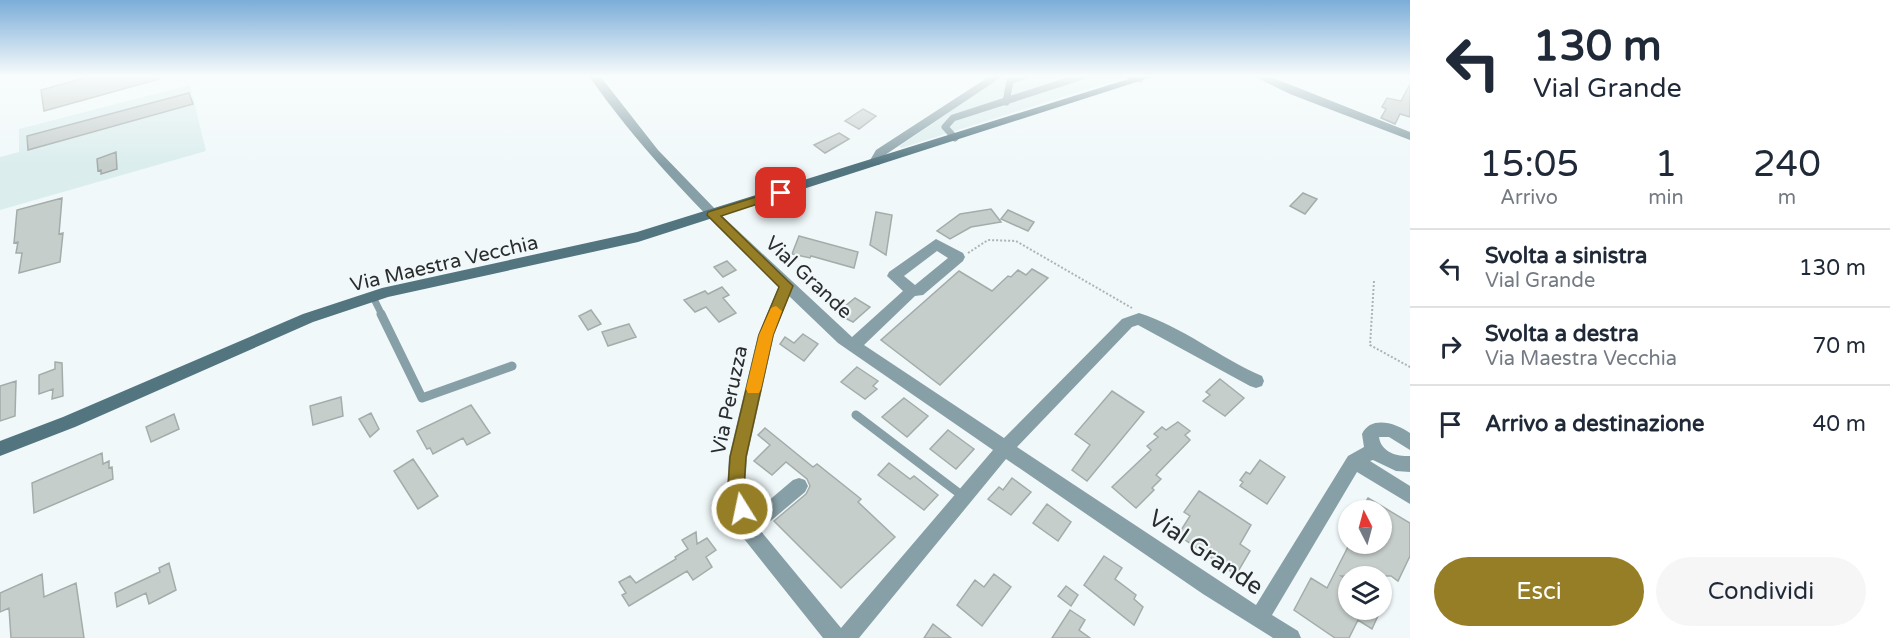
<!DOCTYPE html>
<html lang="it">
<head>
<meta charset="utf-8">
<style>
	body { margin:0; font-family:"Varela Round",sans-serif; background:#f6f6f7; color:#1f2937; height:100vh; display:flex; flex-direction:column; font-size:22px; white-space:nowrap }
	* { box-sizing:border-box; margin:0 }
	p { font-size:20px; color:#747a83 }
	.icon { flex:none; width:33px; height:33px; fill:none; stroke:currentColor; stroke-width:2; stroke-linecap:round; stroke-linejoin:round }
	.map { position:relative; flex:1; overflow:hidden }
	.details { display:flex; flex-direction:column; background:#fff; width:480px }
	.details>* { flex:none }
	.top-card { background:#fff; color:#1f2937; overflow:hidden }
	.needle { width:39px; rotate:354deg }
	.tools { position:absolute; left:1338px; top:500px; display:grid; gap:12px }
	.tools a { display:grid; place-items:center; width:54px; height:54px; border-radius:50%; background:#fff; box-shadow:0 2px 4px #0004; font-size:30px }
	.pin { position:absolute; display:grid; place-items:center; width:51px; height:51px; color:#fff; margin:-26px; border-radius:12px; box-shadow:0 3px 9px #0006 }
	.me { position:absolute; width:66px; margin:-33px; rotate:350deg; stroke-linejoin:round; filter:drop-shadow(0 0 4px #0008) }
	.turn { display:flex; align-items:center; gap:21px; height:126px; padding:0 24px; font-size:27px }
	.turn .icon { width:78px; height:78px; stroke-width:2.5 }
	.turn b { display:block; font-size:42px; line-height:51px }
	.eta { display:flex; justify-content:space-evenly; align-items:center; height:102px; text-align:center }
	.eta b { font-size:36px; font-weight:600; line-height:42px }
	.button { display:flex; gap:12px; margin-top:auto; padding:12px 24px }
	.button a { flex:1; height:69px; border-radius:36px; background:#957e25; color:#fff; font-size:24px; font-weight:600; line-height:69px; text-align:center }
	.button a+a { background:#f6f6f7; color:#1f2937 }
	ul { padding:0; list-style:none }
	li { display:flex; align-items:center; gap:18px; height:78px; padding:0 24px; border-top:2px solid #e0e1e3 }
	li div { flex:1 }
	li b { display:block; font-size:22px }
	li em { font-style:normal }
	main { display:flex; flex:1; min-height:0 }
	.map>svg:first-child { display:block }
	.built { fill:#dbeded }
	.building { fill:#c6cecc; stroke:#a4acaa; stroke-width:1.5 }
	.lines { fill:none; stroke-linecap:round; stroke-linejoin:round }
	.path { stroke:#aeb4b5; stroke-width:2; stroke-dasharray:2 2; stroke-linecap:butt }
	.service-far1 { stroke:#879fa6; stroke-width:7 }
	.service { stroke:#879fa6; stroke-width:9 }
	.minor { fill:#879fa6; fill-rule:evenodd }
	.secondary { fill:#527580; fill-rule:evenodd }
	.route { fill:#957e25; stroke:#615218; stroke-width:1.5 }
	.slow { fill:#f59e0b }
	.labels { text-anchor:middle; stroke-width:4.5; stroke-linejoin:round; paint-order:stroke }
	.street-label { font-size:20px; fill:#2a2d2d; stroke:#f0f8f9 }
	.near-street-label { font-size:24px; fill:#2a2d2d; stroke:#f0f8f9 }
</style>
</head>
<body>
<main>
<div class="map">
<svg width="1410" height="638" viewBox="0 0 1410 638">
	<rect width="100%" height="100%" fill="#f0f8f9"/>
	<path class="built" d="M1007,76H1129L901,148L900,146L990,84Z
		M190,85L206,151L0,210V157L19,152V129Z"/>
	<path class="building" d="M91,76H158L159,79L44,111L41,90Z
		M1410,84V117L1400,114L1395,124L1381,118L1386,109L1382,107L1387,98L1401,101Z
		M189,93L193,104L28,150L27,136Z
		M863,109L876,116L859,129L845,121Z
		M839,133L849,139L825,153L814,145Z
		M116,152L117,169L101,174V170L98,171L97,159Z
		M1303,193L1317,199L1305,214L1290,206Z
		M62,198L59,234L63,233L60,262L19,273L22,253H16L18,242L14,243L17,210Z
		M991,209L1001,222L971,227L950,239L937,231L960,214Z
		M1008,210L1034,222L1028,231L1001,219Z
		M876,212L892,215L886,255L870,245Z
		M799,236L858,252L854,268L811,256L810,258L792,254Z
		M727,261L736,270L723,277L714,267Z
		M1032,269L1048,278L940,385L881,340L959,271L992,291L1008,276L1011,277L1018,270L1026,275Z
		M722,287L729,295L723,298L736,313L719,322L706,307L695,312L684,300L705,291L708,294Z
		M855,298L870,307L853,322L843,317L849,311L844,307Z
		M591,310L601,324L588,330L579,316Z
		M629,324L636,337L608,346L602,332Z
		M803,334L818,344L804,361L780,344L785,337L794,343Z
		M55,362L62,363L63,396L52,399L53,389L39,394V375L55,369Z
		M857,367L878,381L873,386L877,389L865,399L841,382Z
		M1220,379L1244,398L1225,416L1203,401L1210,395L1206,392Z
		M16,381L15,416L0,421V386Z
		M1112,391L1144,412L1087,481L1072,470L1090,445L1075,434Z
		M341,397L343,416L313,425L310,406Z
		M904,398L928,416L907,437L882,417Z
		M471,405L490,433L467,445L463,438L433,454L430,448L427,449L417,431Z
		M371,413L379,429L370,437L359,419Z
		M174,414L179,429L151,442L146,427Z
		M1178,422L1190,431L1185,435L1190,440L1156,475L1161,479L1152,488L1154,490L1136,508L1112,487L1151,450L1147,446L1158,437L1154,434L1162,427L1166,430Z
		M765,428L813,467L817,464L861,499L858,502L895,537L841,588L774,521L806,494L810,486L807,479L786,462L772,475L754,461L770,445L758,435Z
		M948,430L974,449L956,469L930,449Z
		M102,453L103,464L109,461V468L112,467L113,479L34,513L32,483Z
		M413,459L438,496L418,509L394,471Z
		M1260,460L1285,477L1267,504L1240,486L1243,482L1240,480L1246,472L1250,474Z
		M889,463L910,479L914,476L938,495L924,510L878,475Z
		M1012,478L1031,492L1011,515L988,499L999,487L1003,490Z
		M1199,491L1251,525L1240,544L1250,551L1236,575L1178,535L1190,516L1184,512Z
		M1368,498L1410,523V556L1398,581L1391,576H1341L1348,581V609H1381L1372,629L1358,620L1349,638H1335L1294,610L1311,578L1327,588L1350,543H1382V510H1361Z
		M1047,504L1071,522L1058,541L1033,523Z
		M696,532L697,544L707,538L716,550L706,557L712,567L693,580L687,571L629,606L622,595L626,593L619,582L630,576L636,583L676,559L675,557L688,549L682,540Z
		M1104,556L1122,568L1115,579L1136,595L1134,599L1143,607L1134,625L1084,585Z
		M169,563L176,590L149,604L146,593L117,607L115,593L160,572L159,568Z
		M42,574L44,597L76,583L84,638H11L9,608L0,612V593Z
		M994,574L1011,587L982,626L957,605L975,580L984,587Z
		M1066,586L1078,595L1071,606L1058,596Z
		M1070,610L1085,620L1079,630L1090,638H1052Z
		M933,624L951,638H924Z"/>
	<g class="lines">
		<path class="path" d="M968,253L988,240L1016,241L1132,308
			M1374,281L1370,345L1410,367"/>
		<path class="service-far1" d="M1131,76L1140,79
			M1006,102L1010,81L1024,76
			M955,138L945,127L953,118L1083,76
			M373,297L382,315"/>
		<path class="service" d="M381,314L422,398L512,366
			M856,415L964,497"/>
		<path class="minor" d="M589,76H600L658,150L718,212L852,337L903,291L887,276L889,272L936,239L963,253L965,257L963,261L923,295L915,296L864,345L1004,438L1122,319L1139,313C1183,327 1220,358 1262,376L1264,381L1262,386L1256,388L1250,386L1138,325L1132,327L1017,447L1256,605L1348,456L1364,447L1362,434C1371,415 1396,423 1410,433V450L1389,437H1379C1381,452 1397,457 1410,456V472L1396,471L1373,460L1370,461L1410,486V504L1357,472L1272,615L1298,631L1301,638H1273L1203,594L1006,459L859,638H823L741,535L727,488L729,457L758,335L779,286C710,220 643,154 589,76ZM937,251L948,258L915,285L904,276ZM789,296L838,343L993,450L841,628L760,530L805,492L808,486L805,480L799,478L793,480L753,514L745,488L747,457L774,335Z
			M990,76H1003L885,155L879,165H871L869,162L876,150Z
			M1253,76H1268L1410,132V140L1290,94Z"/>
		<path class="secondary" d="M1138,76H1155L638,242L388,297L313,322L75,427L0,456V441L63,417L303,314L382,288L637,232Z"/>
	</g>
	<linearGradient id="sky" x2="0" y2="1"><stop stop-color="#7badd8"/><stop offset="0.46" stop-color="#f8fcfc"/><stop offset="1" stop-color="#f8fcfc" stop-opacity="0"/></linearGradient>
	<rect width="1410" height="165" fill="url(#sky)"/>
	<path class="route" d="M781,189L785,190V195L721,216L793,286L773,335L746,457L744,488L750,509L748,514L742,516L736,514L728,488L730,457L759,335L779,287L707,215L708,212Z"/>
	<path class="slow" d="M776,306L782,311L773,335L761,389L759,393H748L746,389L759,335L771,308Z"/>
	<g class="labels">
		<g class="street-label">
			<text transform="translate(444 263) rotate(-13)" y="7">Via Maestra Vecchia</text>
			<text transform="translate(809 277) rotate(43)" y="7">Vial Grande</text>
			<text transform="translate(729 400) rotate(-78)" y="7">Via Peruzza</text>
		</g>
		<g class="near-street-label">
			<text transform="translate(1206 552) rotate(34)" y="8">Vial Grande</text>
		</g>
	</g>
</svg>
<div class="tools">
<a><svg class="needle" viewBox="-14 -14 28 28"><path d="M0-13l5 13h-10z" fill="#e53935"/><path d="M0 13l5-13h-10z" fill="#747a83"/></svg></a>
<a><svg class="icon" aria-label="layers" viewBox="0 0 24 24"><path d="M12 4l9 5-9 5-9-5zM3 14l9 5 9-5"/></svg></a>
</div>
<div class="pin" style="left:781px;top:193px;background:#d93025"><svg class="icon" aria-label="arrive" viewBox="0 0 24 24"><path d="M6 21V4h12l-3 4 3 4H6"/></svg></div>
<svg class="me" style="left:742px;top:509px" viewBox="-20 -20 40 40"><circle r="17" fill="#957e25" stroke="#fff" stroke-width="3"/><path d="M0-11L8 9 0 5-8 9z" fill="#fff"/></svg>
</div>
<section class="details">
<div class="top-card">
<div class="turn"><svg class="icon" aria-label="left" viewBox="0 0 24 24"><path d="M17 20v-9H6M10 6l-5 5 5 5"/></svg><div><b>130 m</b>Vial Grande</div></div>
</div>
<div class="eta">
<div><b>15:05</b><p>Arrivo</p></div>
<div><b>1</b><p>min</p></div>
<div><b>240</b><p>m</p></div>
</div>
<ul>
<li><svg class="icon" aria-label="left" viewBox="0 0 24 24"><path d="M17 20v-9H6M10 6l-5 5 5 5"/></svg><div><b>Svolta a sinistra</b><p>Vial Grande</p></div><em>130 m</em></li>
<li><svg class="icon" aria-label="right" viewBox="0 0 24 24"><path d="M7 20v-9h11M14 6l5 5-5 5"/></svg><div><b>Svolta a destra</b><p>Via Maestra Vecchia</p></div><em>70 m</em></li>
<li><svg class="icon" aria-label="arrive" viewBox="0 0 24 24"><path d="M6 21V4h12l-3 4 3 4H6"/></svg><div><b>Arrivo a destinazione</b></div><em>40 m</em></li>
</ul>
<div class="button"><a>Esci</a><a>Condividi</a></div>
</section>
</main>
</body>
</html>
